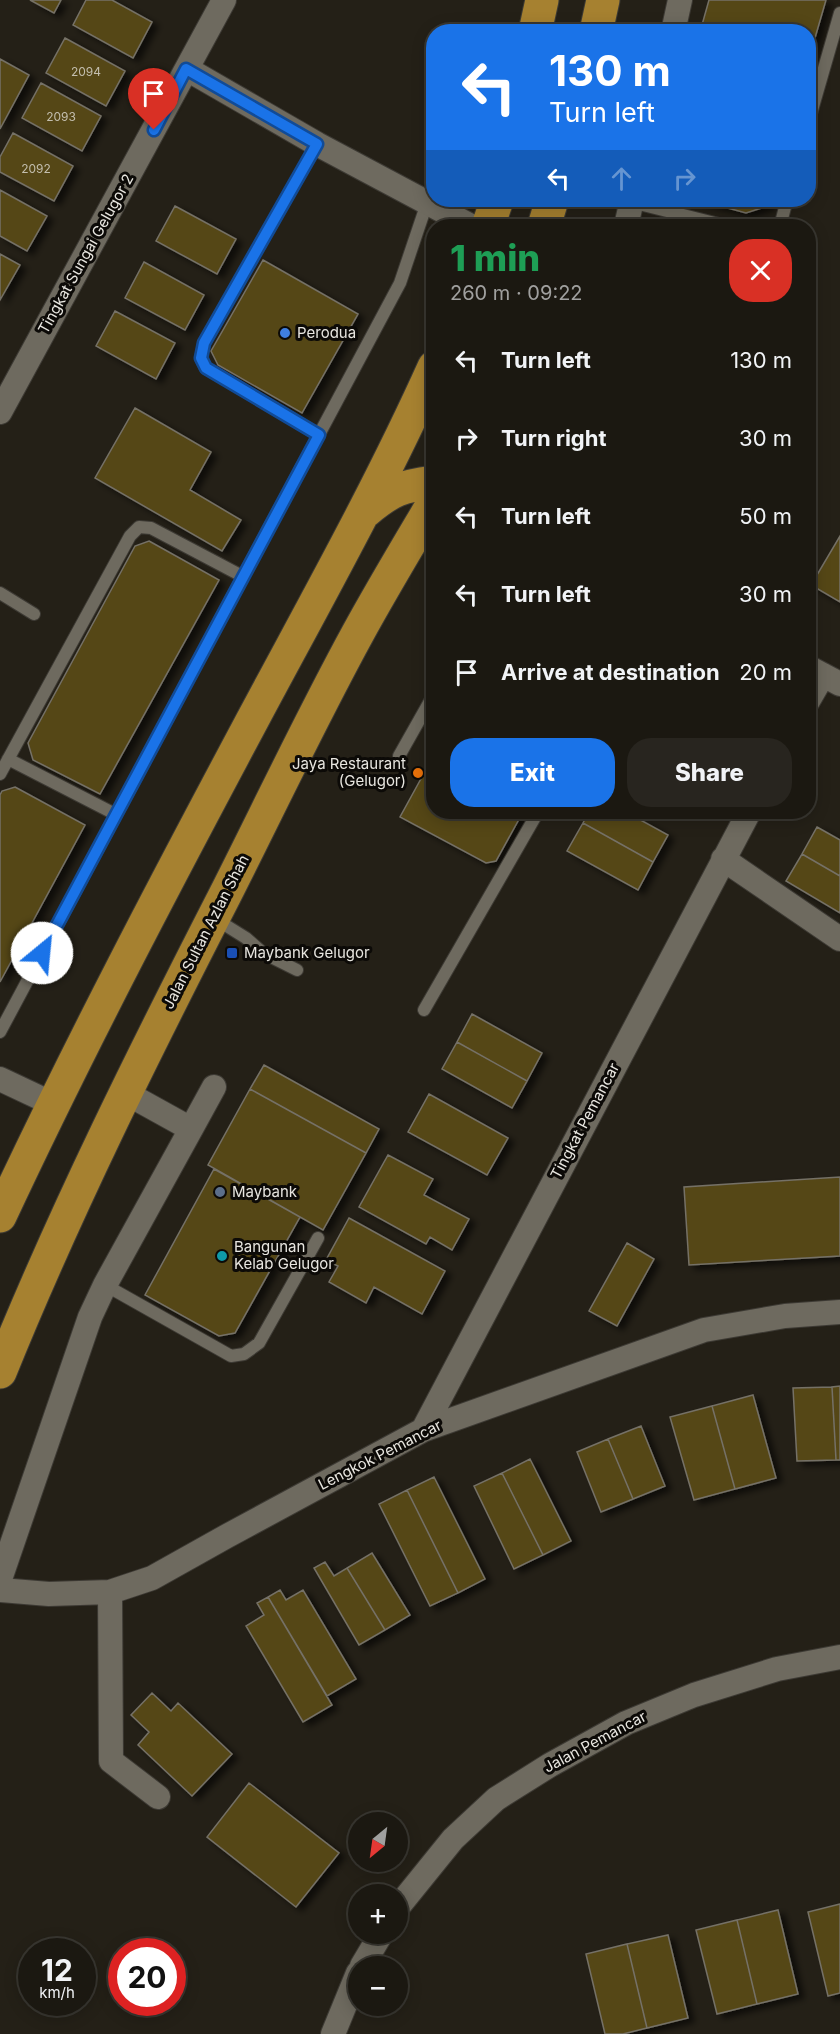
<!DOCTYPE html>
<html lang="en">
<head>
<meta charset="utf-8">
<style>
	body { margin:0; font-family:Inter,sans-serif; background:#28251f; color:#f1f3f6; height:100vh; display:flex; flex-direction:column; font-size:22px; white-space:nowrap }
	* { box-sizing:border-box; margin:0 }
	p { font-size:20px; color:#a0a09f }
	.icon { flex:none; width:33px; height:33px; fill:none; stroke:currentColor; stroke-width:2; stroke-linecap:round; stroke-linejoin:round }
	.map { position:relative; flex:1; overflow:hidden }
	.details { position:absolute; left:426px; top:219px; width:390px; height:600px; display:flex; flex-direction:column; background:#1b1811; border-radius:24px; box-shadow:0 3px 15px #0003,0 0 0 2px #393731 }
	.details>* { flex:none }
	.banner { position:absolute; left:426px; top:24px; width:390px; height:183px; border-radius:24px; box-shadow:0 3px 15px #0003,0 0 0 2px #393731; background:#1a73e8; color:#fff; overflow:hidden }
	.needle { width:39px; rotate:209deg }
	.fabs { position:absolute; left:348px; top:1812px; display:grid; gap:12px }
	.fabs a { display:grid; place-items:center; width:60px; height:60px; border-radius:50%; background:#1b1811; box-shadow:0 3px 15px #0003,0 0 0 2px #393731; font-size:30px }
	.speed { position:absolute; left:18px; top:1938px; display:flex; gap:12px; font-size:30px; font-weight:700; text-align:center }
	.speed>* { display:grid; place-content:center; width:78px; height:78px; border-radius:50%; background:#1b1811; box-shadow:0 3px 15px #0003,0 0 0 2px #393731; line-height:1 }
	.speed small { font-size:15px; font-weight:400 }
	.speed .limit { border:9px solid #d22; background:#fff; color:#111 }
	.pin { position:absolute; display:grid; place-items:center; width:51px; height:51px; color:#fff; margin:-62px -26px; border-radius:50% 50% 50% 0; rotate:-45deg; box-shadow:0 0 6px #0007 }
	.pin .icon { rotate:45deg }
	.me { position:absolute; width:66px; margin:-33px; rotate:28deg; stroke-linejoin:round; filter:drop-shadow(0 0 4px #0008) }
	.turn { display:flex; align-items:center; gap:21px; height:126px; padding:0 24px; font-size:27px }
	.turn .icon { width:78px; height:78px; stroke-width:2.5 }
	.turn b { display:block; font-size:42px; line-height:51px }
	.lanes { display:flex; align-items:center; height:57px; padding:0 24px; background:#0003; justify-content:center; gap:30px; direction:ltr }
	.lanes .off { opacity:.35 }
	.round { display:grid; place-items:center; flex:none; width:63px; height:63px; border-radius:24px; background:#28251f }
	.head { display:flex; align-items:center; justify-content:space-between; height:102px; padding:0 24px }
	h1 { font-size:36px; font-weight:800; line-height:45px; color:#1e9e55 }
	.button { display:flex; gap:12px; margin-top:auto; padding:12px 24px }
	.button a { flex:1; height:69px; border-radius:24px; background:#1a73e8; color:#fff; font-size:24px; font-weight:800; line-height:69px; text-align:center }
	.button a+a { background:#28251f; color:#f1f3f6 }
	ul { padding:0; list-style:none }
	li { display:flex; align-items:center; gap:18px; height:78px; padding:0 24px }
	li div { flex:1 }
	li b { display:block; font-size:22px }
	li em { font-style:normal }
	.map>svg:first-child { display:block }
	.building { fill:#554619; stroke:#757166; stroke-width:1.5; filter:url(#shadow) }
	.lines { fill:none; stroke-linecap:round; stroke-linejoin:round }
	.lane-casing { stroke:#3d3a34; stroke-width:14 }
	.street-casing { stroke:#3d3a34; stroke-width:26 }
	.highway-casing { stroke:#3d3a34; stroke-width:35 }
	.lane { stroke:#6e6a5f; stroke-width:12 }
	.street { stroke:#6e6a5f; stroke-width:24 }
	.highway { stroke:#a68130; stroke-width:33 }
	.route-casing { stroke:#114b97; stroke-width:15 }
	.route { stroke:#1a73e8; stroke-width:10 }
	.shop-dot { fill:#3f7fe0; stroke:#0c0a07; stroke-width:2 }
	.food-dot { fill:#e8710a; stroke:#0c0a07; stroke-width:2 }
	.transit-dot { fill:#1a4fb4; stroke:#0c0a07; stroke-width:2 }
	.service-dot { fill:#5c6f8a; stroke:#0c0a07; stroke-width:2 }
	.culture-dot { fill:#0f9aa8; stroke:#0c0a07; stroke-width:2 }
	.labels { text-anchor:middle; stroke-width:6; stroke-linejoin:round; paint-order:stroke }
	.number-label { font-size:12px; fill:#c3beae }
	.street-label { font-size:15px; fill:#e8e6e0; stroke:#0c0a07 }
	.poi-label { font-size:15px; fill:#e8e6e0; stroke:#0c0a07; text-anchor:start }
</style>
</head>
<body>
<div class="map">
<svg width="840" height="2034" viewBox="0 0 840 2034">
	<defs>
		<filter id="shadow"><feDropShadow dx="6" dy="4" stdDeviation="3" flood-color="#0009"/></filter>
	</defs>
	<rect width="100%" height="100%" fill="#242017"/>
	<path class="building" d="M30,0H61L54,13Z
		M86,0H112L152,22L133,58L73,25Z
		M709,0H826L808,62V32H700Z
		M65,38L125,71L106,106L46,73Z
		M0,59L29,75L0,129Z
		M41,83L101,116L82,151L22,118Z
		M13,133L73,166L54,201L0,172V157Z
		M0,190L47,216L27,251L0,236Z
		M698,200H770L768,206L746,213Z
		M175,206L236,239L217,274L156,241Z
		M0,254L20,265L0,300Z
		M263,260L358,314L302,413L218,365L211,351Z
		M144,262L204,295L185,330L125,298Z
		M115,311L175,343L156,379L96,346Z
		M135,408L211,452L190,490L241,520L222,551L95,478Z
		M840,536V602L811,585Z
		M149,541L219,580L100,794L33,760L28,743L135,546Z
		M434,755V812H523L496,861L486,863L400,817Z
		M15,787L85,825L0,982V795L2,791Z
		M589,812H626L668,835L653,862L583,823Z
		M583,823L653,862L638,890L567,851Z
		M817,827L840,840V876L802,854Z
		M802,854L840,876V913L786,881Z
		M472,1014L542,1053L527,1081L457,1042Z
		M457,1042L527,1081L512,1108L442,1069Z
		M264,1065L379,1129L366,1153L250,1089Z
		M250,1089L366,1153L323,1230L208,1165Z
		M429,1094L508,1138L487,1175L408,1132Z
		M388,1155L433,1179L424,1195L469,1219L452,1250L430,1237L426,1244L359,1207Z
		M214,1169L300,1217L235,1333L219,1336L145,1295Z
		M840,1177V1256L689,1265L684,1187Z
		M349,1218L445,1271L422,1314L374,1287L366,1303L329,1282L338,1266L326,1260Z
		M627,1243L654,1259L617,1326L589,1311Z
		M840,1386V1460H836L832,1387Z
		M832,1387L836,1460L797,1461L793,1388Z
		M753,1395L776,1478L735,1489L712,1406Z
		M712,1406L735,1489L694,1500L670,1417Z
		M641,1426L665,1486L633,1499L608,1439Z
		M608,1439L633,1499L601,1512L577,1452Z
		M530,1459L571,1541L543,1555L502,1473Z
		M502,1473L543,1555L514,1569L474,1486Z
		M434,1477L485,1579L458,1593L407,1490Z
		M407,1490L458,1593L430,1606L379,1504Z
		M372,1553L410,1615L385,1630L347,1568Z
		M325,1562L334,1576L347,1568L385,1630L359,1645L314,1568Z
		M280,1590L286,1600L303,1590L356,1679L327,1696L268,1597Z
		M268,1597L332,1705L303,1722L246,1626L264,1615L257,1603Z
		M152,1693L171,1711L178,1703L232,1754L192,1796L138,1745L149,1732L131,1715Z
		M249,1783L339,1853L296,1907L207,1837Z
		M840,1904V1993L828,1996L808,1912Z
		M778,1910L798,1994L757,2004L737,1920Z
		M737,1920L757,2004L717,2014L696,1930Z
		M668,1935L688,2018L647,2028L627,1944Z
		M627,1944L647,2028L623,2034H605L586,1954Z"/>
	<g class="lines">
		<g class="lane-casing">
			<path id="lane" d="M808,124L840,13
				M317,144L204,343L201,358L206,368L319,435
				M631,202L727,226
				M780,226L787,200
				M0,593L34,614
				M399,756L434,694
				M8,759L115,814
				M0,774L130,536L139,527L151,528L242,576
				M214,918L246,938L263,953L297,970
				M424,1010L538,812
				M0,1032L400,283L427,203
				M105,1285L231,1356L244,1354L259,1343L318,1238"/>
		</g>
		<g class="street-casing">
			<path id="street" d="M673,32L680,0
				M187,69L317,144L471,226
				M626,226L632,200
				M0,412L224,0
				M808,667L840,684
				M808,701L823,675
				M723,859L840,939
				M0,1079L53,1104
				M191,1129L214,1087
				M423,1430L749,812
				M0,1579L90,1317L105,1285L191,1129L126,1093
				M0,1590L49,1594L110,1592L152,1578L227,1536L423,1430L704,1330L785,1316L840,1312
				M110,1592L111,1761L158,1797
				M398,1907L453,1839L496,1799L550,1765L626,1723L694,1695L777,1669L840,1657
				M362,1966L381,1934
				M333,2034L358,1973"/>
		</g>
		<g class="highway-casing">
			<path id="highway" d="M535,32L542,0
				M596,32L603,0
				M488,226L497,200
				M544,226L552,200
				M366,511C391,490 402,486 434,482
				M0,1216C79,1047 166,882 254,717C316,601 380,487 434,367
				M0,1372C66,1209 145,1051 225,895C269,808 311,719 358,633C382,589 408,546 434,502"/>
		</g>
		<use href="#lane" class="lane"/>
		<use href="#street" class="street"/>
		<use href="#highway" class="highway"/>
	</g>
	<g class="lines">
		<g class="route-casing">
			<path id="route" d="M42,953L319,435L206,368L201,358L204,343L317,144L186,69L154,130"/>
		</g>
		<use href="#route" class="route"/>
	</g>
	<circle class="shop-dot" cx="285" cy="333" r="6"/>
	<circle class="food-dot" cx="418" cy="773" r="6"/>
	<rect class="transit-dot" x="226" y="947" width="12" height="12" rx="3"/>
	<circle class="service-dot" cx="220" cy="1192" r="6"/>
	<circle class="culture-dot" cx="222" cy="1256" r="6"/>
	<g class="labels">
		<g class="number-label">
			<text x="86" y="76">2094</text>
			<text x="61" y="121">2093</text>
			<text x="36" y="173">2092</text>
		</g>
		<g class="street-label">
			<text transform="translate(86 254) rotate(-61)" y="5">Tingkat Sungai Gelugor 2</text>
			<text transform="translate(206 932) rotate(-63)" y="5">Jalan Sultan Azlan Shah</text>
			<text transform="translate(585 1121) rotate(-62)" y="5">Tingkat Pemancar</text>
			<text transform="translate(380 1455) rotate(-27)" y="5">Lengkok Pemancar</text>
			<text transform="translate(595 1742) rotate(-28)" y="5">Jalan Pemancar</text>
		</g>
		<g class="poi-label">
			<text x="297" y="338">Perodua</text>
			<text x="406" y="769" text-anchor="end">Jaya Restaurant<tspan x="406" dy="17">(Gelugor)</tspan></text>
			<text x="244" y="958">Maybank Gelugor</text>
			<text x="232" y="1197">Maybank</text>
			<text x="234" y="1252">Bangunan<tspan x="234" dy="17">Kelab Gelugor</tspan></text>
		</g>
	</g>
</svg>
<div class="fabs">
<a><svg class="needle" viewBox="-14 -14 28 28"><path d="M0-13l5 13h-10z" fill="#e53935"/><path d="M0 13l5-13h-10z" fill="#a0a09f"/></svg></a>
<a>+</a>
<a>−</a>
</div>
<div class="speed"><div>12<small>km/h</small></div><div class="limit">20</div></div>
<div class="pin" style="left:154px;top:130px;background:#d93025"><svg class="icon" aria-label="arrive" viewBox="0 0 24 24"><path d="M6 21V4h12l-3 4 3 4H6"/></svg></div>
<svg class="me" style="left:42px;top:953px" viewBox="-20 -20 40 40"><circle r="19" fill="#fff"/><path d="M0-13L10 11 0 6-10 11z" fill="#1a73e8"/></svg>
<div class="banner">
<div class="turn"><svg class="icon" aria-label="left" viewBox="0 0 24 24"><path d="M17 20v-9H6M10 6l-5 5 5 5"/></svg><div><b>130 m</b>Turn left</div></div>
<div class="lanes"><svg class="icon" aria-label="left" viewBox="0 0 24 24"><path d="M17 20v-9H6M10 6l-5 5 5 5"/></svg><svg class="icon off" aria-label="ahead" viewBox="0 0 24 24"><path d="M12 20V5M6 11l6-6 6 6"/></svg><svg class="icon off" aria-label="right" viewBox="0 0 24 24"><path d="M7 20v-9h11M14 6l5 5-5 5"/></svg></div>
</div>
<section class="details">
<div class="head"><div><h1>1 min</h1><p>260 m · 09:22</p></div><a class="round" style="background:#d93025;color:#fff"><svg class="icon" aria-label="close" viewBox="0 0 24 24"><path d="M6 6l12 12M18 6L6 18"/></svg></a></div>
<ul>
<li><svg class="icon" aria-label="left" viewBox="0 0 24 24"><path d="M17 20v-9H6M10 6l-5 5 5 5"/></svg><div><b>Turn left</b></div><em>130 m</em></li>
<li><svg class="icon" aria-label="right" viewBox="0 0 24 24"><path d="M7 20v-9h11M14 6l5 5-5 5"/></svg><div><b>Turn right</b></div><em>30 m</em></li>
<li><svg class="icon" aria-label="left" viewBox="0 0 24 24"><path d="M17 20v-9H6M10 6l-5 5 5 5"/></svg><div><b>Turn left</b></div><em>50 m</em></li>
<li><svg class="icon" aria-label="left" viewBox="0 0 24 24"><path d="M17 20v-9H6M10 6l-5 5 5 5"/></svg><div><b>Turn left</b></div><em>30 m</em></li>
<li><svg class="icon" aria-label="arrive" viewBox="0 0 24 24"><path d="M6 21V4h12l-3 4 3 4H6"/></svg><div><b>Arrive at destination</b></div><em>20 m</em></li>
</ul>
<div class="button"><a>Exit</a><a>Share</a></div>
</section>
</div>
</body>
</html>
